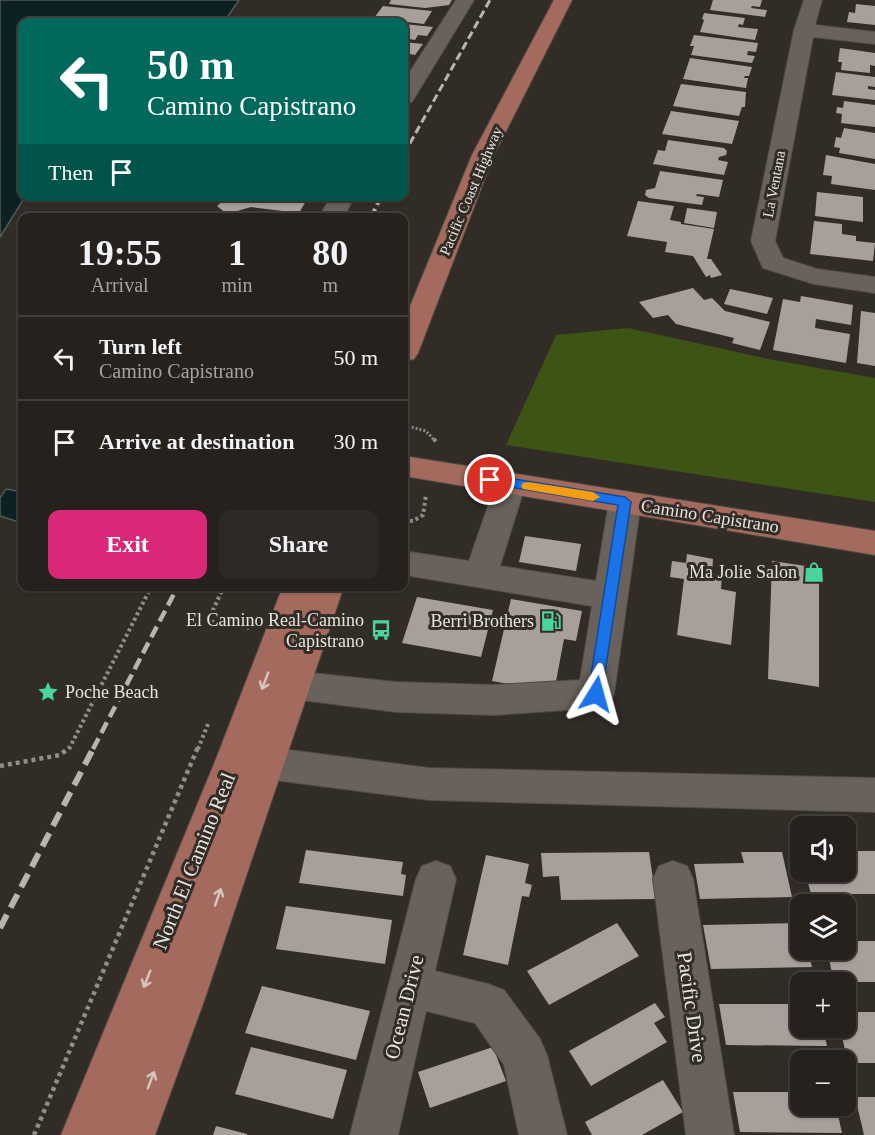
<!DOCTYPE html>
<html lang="en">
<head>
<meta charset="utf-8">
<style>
	body { margin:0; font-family:"Times New Roman",serif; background:#2e2926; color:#f1f3f6; height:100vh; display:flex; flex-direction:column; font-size:22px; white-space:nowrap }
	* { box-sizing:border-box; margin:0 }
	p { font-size:20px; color:#a4a3a4 }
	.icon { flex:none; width:33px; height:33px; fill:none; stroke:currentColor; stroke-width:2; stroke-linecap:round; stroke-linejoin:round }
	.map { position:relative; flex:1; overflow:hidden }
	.side { position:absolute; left:18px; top:213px; width:390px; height:378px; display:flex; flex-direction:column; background:#26211d; border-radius:12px; box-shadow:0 2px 4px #0004,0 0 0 2px #423e3b }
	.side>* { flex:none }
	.guide { position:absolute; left:18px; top:18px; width:390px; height:183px; border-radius:12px; box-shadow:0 2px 4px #0004,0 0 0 2px #423e3b; background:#00695c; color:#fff; overflow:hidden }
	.controls { position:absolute; left:790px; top:816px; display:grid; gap:12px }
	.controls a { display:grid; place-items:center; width:66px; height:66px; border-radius:12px; background:#26211d; box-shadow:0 2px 4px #0004,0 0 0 2px #423e3b; font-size:30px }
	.pin { position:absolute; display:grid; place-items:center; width:51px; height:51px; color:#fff; margin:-26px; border:3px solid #fff; border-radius:50%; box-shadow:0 2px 6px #0007 }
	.me { position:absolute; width:66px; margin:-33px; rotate:8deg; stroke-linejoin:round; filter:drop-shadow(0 0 4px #0008) }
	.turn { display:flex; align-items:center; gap:21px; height:126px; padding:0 30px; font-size:27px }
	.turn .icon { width:78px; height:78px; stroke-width:2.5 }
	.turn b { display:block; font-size:42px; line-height:51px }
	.then { display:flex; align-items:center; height:57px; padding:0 30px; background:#0003; gap:12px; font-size:22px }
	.eta { display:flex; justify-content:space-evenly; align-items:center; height:102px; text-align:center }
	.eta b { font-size:36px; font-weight:700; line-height:42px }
	.button { display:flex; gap:12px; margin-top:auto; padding:12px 30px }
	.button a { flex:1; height:69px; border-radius:12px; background:#db2777; color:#fff; font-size:24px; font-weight:700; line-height:69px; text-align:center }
	.button a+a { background:#2e2926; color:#f1f3f6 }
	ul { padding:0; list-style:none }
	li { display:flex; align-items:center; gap:18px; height:84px; padding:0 30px; border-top:2px solid #423e3b }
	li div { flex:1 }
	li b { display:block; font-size:22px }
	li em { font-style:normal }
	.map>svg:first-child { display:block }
	.green { fill:#3e5415 }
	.water { fill:#0d2022; stroke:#4f5b5b; stroke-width:1.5 }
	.building { fill:#a89f9a }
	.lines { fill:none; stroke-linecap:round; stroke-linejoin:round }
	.minor-casing { stroke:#504a45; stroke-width:2 }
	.major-casing { stroke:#504a45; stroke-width:2 }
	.path-far2 { stroke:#928d89; stroke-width:3; stroke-dasharray:2 2; stroke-linecap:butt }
	.path-far1 { stroke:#928d89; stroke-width:4; stroke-dasharray:3 3; stroke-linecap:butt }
	.path { stroke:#928d89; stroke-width:4.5; stroke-dasharray:4 4; stroke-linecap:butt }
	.minor { fill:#69625c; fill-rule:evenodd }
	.major { fill:#a36a5d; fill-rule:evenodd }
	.rail-far3 { stroke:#b9b4b0; stroke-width:3; stroke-dasharray:8 4; stroke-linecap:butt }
	.rail-far2 { stroke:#b9b4b0; stroke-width:4; stroke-dasharray:10 4.5; stroke-linecap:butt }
	.rail-far1 { stroke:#b9b4b0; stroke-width:4.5; stroke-dasharray:12 6; stroke-linecap:butt }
	.rail { stroke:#b9b4b0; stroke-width:6; stroke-dasharray:15 8; stroke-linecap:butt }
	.oneway { stroke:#d7c6bf }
	.route { fill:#1a73e8; stroke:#114b97; stroke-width:1.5 }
	.slow { fill:#f59e0b }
	.labels { text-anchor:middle; stroke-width:6; stroke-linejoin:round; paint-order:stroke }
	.far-street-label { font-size:15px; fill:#e8e4e0; stroke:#322c27 }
	.street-label { font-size:18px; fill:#e8e4e0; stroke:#322c27 }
	.poi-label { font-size:18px; fill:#e8e4e0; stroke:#322c27; text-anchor:end }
	.near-street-label { font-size:21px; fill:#e8e4e0; stroke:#322c27 }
</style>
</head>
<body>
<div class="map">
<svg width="875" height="1135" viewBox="0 0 875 1135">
	<rect width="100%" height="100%" fill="#322c27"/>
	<path class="green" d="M628,328L768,359L875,378V502L506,445L556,335Z"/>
	<path class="water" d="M0,0H239L224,22H22V196L25,197L0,237Z
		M6,489L22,492V523L0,516V498Z"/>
	<path class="building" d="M391,0H452L449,5L425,8L389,4Z
		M713,0H762L760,7L752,6L751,8L767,10L765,17L710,10Z
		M856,4L875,6V25L847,22L849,12L855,13Z
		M383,6L432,11L424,24L374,18Z
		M704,13L745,18L743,25L739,24L738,27L758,29L755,40L700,32L704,20L702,19Z
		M404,24L433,27L427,36L418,35L415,40L404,38Z
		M694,35L758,43L756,52L748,51L747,55L755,56L752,63L691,55L694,46H690Z
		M404,42L423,44L415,55L404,53Z
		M840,48L875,53V66L870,65V73L841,70L842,62H838Z
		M690,58L752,67L749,76H745L744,78H748L746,88L683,79Z
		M836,72L875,77V87L868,86V89L875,90V100L832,95Z
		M681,84L746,92L745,107H742L739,116L673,106Z
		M844,101L875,105V127L841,123L842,114L836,113L837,107L843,108Z
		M671,111L739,121L732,144L662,134Z
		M844,128L875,133V159L839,153L840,148L834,147L836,137L841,138Z
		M668,140L724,148L727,151L726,155L719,157L718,160L728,162L724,175L653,164L658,150L665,151Z
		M826,155L875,164V190L831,184L832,176L823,175Z
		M660,171L723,180L719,197L697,194L696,196L704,197L702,205L649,198L645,195L646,190L655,188Z
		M817,192L863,197V222L815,216Z
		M228,196H309L299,213L251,207L227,214L217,206Z
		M638,201L674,206L670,220L681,222V224L714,229L707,259H711L722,275L711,278L710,275L706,277L693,256L665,252L667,242L627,236Z
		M687,208L717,212L714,228L684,223Z
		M814,221L842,224V234L856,236V241L875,243L873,261L810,254Z
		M693,288L704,300L712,298L725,311L770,322L760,350L732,343L734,338L676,324L668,315L653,318L639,302Z
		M730,289L773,298L767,314L724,304Z
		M801,296L853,305L851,325L816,319L815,328L850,334L846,363L773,350L783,299L800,302Z
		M861,311L875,313V366L857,363Z
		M525,536L581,544L576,571L519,562Z
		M687,554L713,559L712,574L722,575L721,589L736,592L731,645L677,635L684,579L670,577L672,561L686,563Z
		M772,561L819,568V687L768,679Z
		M417,597L493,610L481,657L402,643Z
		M511,599L582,611L576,641L564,639L554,692L492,681Z
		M306,850L403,862L401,874L406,875L403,896L299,883Z
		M846,851H875V894H811L805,872H846Z
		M649,852L656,899L561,900L559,876L543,877L541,853Z
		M741,852H782L792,897L700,899L694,864L744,863Z
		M486,855L529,864L525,883L532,885L529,897L522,896L508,965L463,955Z
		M286,906L392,920L385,964L276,949Z
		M617,923L639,956L549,1005L527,971Z
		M801,923V950H808L812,967L711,969L703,925Z
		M846,941H875V982H834L827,950H846Z
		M262,986L370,1011L356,1060L245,1033Z
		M655,1003L665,1017L654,1023L667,1042L591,1086L569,1051Z
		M719,1004H801V1028H823L827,1046L726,1045Z
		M846,1012H875V1063H848L840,1028H846Z
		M251,1047L347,1070L333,1119L235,1094Z
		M493,1047L506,1081L430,1108L418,1072Z
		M663,1080L683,1112L642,1135H592L585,1122Z
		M733,1092H801V1106H836L842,1133L740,1132Z
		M855,1097H875V1135H864Z
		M216,1126L247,1134V1135H213Z"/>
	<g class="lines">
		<g class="minor-casing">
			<path id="minor" d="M456,0H474L415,97L412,102L404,103V81Z
				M804,0H822L815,25L875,32V44L813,37L775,241L783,258L817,269L875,277V293L814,284L763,268L751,241L794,30Z
				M331,196H355L343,218H319Z
				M511,472L522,476L526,483L500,566L596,581L609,502L614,494L625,491L636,494L641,502L614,694L609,704L596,708L494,715L396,712L293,699L280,695L275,685L280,675L293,671L396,682L494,685L580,680L592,606L404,575V551L469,561L496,483L500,476Z
				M266,747L429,768L875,778V812L429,800L266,779L253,774L247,763L253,752Z
				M436,861L450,866L456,879L435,971L488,984L504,990L540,1039L547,1055L567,1135H519L504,1065L475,1023L426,1011L398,1135H350L416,879L422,866Z
				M673,861L687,866L693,879L734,1135H686L653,879L659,866Z"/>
		</g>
		<g class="major-casing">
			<path id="major" d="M554,0H572L494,155L418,353L414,359L404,361V321L472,155Z
				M404,456L875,531V555L404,476Z
				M283,586H344L204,1001L155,1135H61L216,759Z"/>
		</g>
		<path class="path-far2" d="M404,425L426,431L435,441"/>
		<path class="path-far1" d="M434,439L437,443
			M404,520L413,521L423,515L426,495
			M224,586L208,621L249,628
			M69,749L149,591L136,589L137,586
			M198,749L208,724"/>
		<path class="path" d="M0,766L60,755L70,747
			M34,1135L198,747"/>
		<use href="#minor" class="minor"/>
		<use href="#major" class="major"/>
		<path class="rail-far3" d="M404,154L490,0"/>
		<path class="rail-far2" d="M371,218L381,196"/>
		<path class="rail-far1" d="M93,749L178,586"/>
		<path class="rail" d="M0,928L94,747"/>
	</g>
	<defs><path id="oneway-shaft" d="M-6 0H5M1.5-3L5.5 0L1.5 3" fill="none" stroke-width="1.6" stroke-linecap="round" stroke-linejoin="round" transform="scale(1.5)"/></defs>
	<g class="oneway">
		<use href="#oneway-shaft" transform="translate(265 681) rotate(111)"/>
		<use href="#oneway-shaft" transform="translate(218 897) rotate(-71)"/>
		<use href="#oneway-shaft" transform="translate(147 979) rotate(112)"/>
		<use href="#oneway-shaft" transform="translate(151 1080) rotate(-69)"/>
	</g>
	<path class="route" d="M490,475L625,497L631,502L601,699H591L588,694L618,505L486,483L484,480Z"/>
	<path class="slow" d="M528,482L593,492L600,497L593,501L523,489L521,486L523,483Z"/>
	<defs>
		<g id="shop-bare" transform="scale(1.62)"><path d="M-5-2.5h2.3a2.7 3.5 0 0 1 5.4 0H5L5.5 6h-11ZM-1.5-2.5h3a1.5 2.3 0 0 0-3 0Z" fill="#49d49c" stroke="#322c27" stroke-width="2.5" paint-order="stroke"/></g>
		<g id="fuel-bare" transform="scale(1.62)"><path d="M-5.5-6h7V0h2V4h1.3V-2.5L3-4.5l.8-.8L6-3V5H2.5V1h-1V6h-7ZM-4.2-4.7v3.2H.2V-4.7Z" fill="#49d49c" stroke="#322c27" stroke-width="2.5" paint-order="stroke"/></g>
		<g id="bus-bare" transform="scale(1.62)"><path d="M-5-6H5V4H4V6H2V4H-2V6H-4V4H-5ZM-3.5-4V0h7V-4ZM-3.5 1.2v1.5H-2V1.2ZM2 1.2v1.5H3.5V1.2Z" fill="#49d49c" stroke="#322c27" stroke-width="2.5" paint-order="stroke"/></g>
		<g id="sight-bare" transform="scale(1.62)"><path d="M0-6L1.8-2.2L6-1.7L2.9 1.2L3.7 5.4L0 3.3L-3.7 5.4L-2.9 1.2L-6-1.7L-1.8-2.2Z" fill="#49d49c" stroke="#322c27" stroke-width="2.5" paint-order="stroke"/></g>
	</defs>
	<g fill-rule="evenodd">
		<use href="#shop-bare" x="814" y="572"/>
		<use href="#fuel-bare" x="551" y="621"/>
		<use href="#bus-bare" x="381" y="630"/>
		<use href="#sight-bare" x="48" y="692"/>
	</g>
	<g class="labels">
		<g class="far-street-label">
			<text transform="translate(774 184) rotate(-79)" y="5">La Ventana</text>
			<text transform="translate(471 191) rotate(-67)" y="5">Pacific Coast Highway</text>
		</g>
		<g class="street-label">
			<text transform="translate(710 516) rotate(9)" y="6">Camino Capistrano</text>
		</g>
		<g class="poi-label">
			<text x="797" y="578">Ma Jolie Salon</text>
			<text x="364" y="626">El Camino Real-Camino<tspan x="364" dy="21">Capistrano</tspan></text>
			<text x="534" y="627">Berri Brothers</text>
			<text x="65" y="698" text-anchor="start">Poche Beach</text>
		</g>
		<g class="near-street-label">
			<text transform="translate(194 861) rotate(-68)" y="7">North El Camino Real</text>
			<text transform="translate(404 1007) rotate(-76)" y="7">Ocean Drive</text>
			<text transform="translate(692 1007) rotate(82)" y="7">Pacific Drive</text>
		</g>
	</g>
</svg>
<div class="controls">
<a><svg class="icon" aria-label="sound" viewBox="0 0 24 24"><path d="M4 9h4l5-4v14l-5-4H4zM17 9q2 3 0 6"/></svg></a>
<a><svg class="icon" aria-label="layers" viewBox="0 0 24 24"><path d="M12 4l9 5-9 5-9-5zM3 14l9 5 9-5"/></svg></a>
<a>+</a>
<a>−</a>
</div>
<div class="pin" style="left:490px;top:480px;background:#d93025"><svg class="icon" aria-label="arrive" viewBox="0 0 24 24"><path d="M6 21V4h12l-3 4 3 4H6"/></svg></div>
<svg class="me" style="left:596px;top:694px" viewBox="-20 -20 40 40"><path d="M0-17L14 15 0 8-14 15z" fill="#1a73e8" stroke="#fff" stroke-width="4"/></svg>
<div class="guide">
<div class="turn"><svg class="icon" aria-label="left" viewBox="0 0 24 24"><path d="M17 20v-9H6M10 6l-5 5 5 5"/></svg><div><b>50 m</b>Camino Capistrano</div></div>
<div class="then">Then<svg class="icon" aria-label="arrive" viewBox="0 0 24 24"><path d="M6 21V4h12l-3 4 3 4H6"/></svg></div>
</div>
<section class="side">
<div class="eta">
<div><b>19:55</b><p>Arrival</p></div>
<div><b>1</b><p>min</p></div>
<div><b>80</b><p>m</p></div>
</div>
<ul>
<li><svg class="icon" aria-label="left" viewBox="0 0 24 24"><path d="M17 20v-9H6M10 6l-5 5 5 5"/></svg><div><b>Turn left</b><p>Camino Capistrano</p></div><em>50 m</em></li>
<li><svg class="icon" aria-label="arrive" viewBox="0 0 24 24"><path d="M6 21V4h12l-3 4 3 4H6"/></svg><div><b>Arrive at destination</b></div><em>30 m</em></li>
</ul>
<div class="button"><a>Exit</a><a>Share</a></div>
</section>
</div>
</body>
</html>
